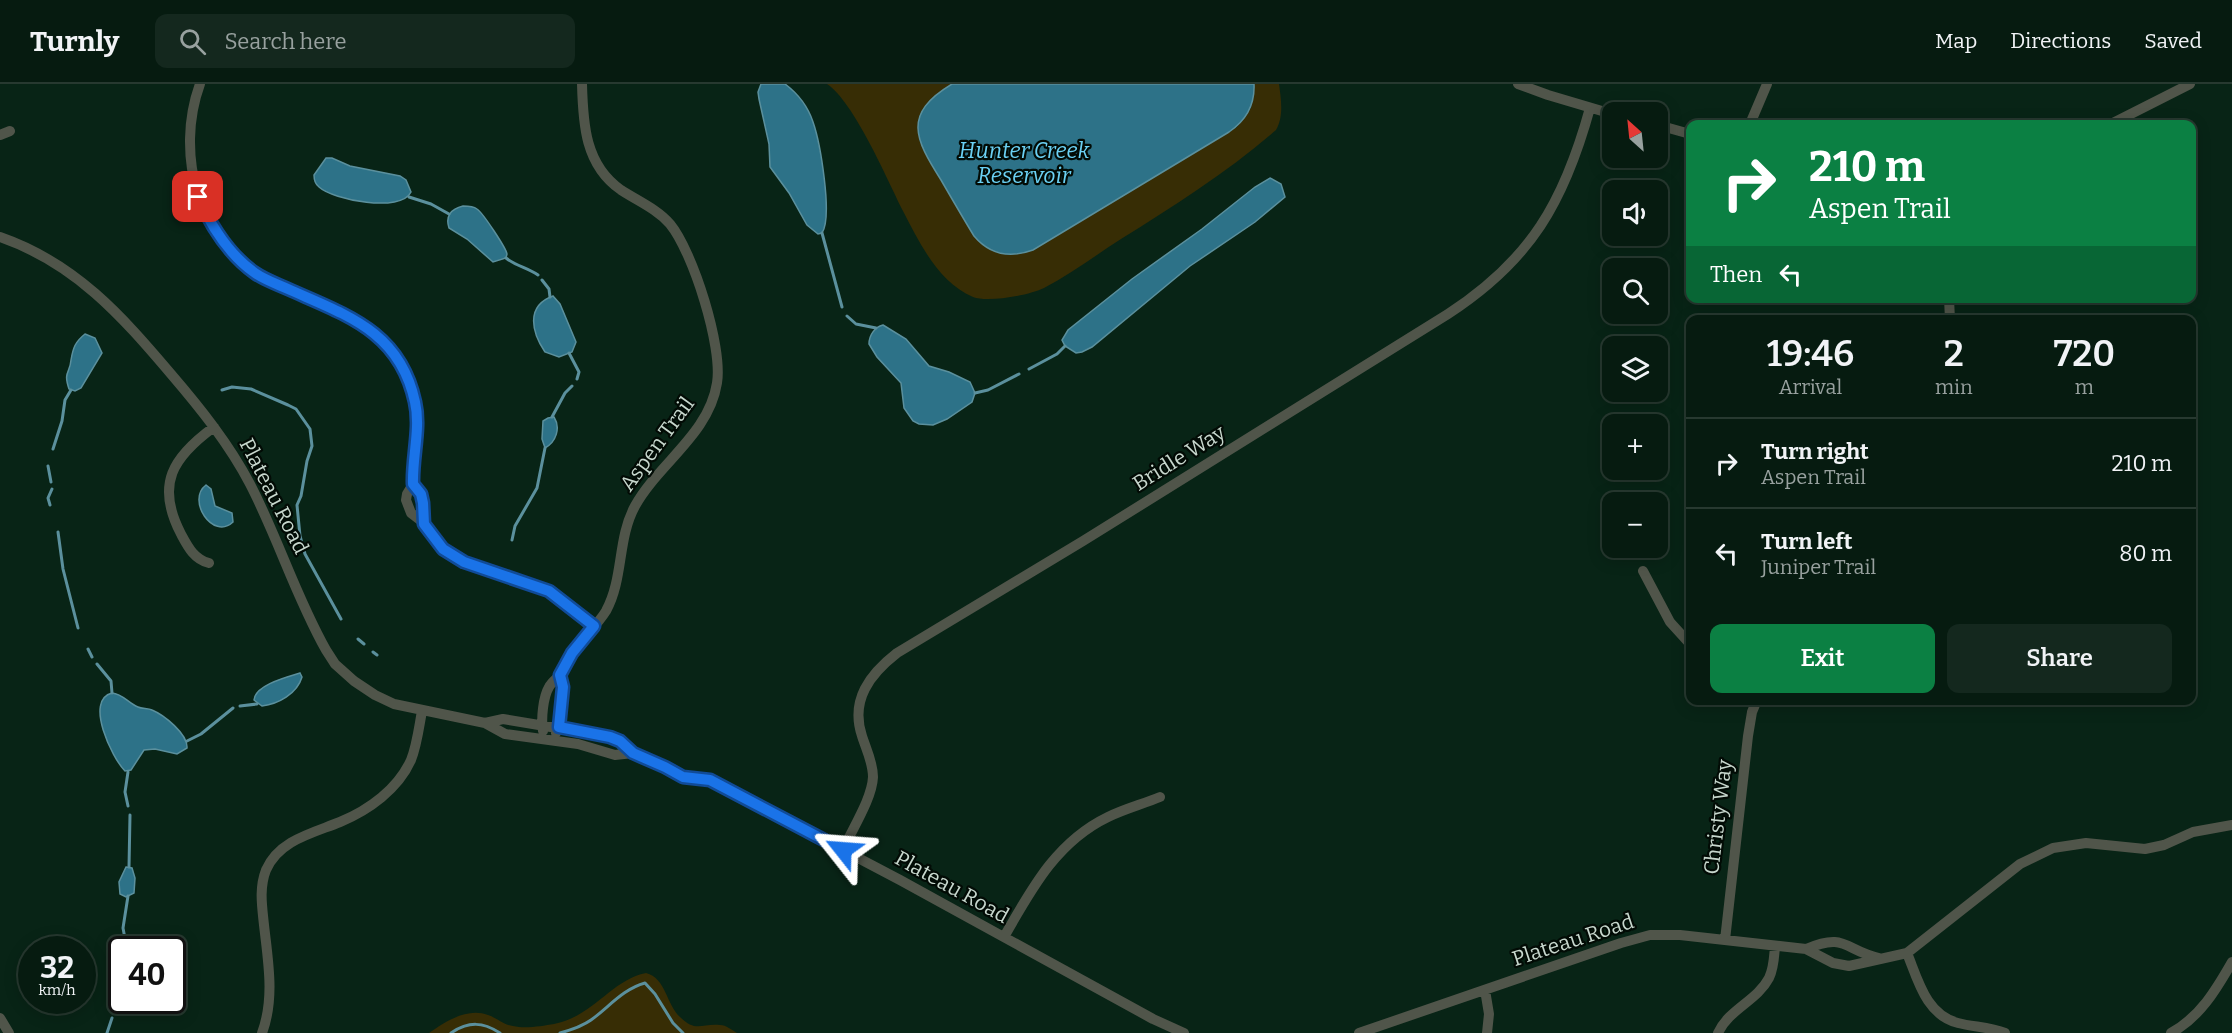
<!DOCTYPE html>
<html lang="en">
<head>
<meta charset="utf-8">
<style>
	body { margin:0; font-family:Bitter,serif; background:#14281e; color:#f1f3f6; height:100vh; display:flex; flex-direction:column; font-size:22px; white-space:nowrap }
	* { box-sizing:border-box; margin:0 }
	p { font-size:20px; color:#98a19f }
	.icon { flex:none; width:33px; height:33px; fill:none; stroke:currentColor; stroke-width:2; stroke-linecap:round; stroke-linejoin:round }
	.map { position:relative; flex:1; overflow:hidden }
	.sheet { position:absolute; left:1686px; top:231px; width:510px; height:390px; display:flex; flex-direction:column; background:#061b10; border-radius:12px; box-shadow:0 3px 15px #0003,0 0 0 2px #273930 }
	.sheet>* { flex:none }
	.guide { position:absolute; left:1686px; top:36px; width:510px; height:183px; border-radius:12px; box-shadow:0 3px 15px #0003,0 0 0 2px #273930; background:#0b8043; color:#fff; overflow:hidden }
	.needle { width:39px; rotate:333deg }
	.fabs { position:absolute; left:1602px; top:18px; display:grid; gap:12px }
	.fabs a { display:grid; place-items:center; width:66px; height:66px; border-radius:12px; background:#061b10; box-shadow:0 3px 15px #0003,0 0 0 2px #273930; font-size:30px }
	.speed { position:absolute; left:18px; top:852px; display:flex; gap:12px; font-size:30px; font-weight:700; text-align:center }
	.speed>* { display:grid; place-content:center; width:78px; height:78px; border-radius:50%; background:#061b10; box-shadow:0 3px 15px #0003,0 0 0 2px #273930; line-height:1 }
	.speed small { font-size:15px; font-weight:400 }
	.speed .limit { border:3px solid #111; border-radius:9px; background:#fff; color:#111 }
	.pin { position:absolute; display:grid; place-items:center; width:51px; height:51px; color:#fff; margin:-26px; border-radius:12px; box-shadow:0 3px 9px #0006 }
	.me { position:absolute; width:66px; margin:-33px; rotate:298deg; stroke-linejoin:round; filter:drop-shadow(0 0 4px #0008) }
	.turn { display:flex; align-items:center; gap:21px; height:126px; padding:0 24px; font-size:27px }
	.turn .icon { width:78px; height:78px; stroke-width:2.5 }
	.turn b { display:block; font-size:42px; line-height:51px }
	.then { display:flex; align-items:center; height:57px; padding:0 24px; background:#0003; gap:12px; font-size:22px }
	.eta { display:flex; justify-content:space-evenly; align-items:center; height:102px; text-align:center }
	.eta b { font-size:36px; font-weight:600; line-height:42px }
	.button { display:flex; gap:12px; margin-top:auto; padding:12px 24px }
	.button a { flex:1; height:69px; border-radius:12px; background:#0b8043; color:#fff; font-size:24px; font-weight:600; line-height:69px; text-align:center }
	.button a+a { background:#14281e; color:#f1f3f6 }
	ul { padding:0; list-style:none }
	li { display:flex; align-items:center; gap:18px; height:90px; padding:0 24px; border-top:2px solid #273930 }
	li div { flex:1 }
	li b { display:block; font-size:22px }
	li em { font-style:normal }
	header { display:flex; align-items:center; gap:36px; box-sizing:border-box; height:84px; padding:0 30px; background:#061b10; border-bottom:2px solid #273930 }
	header strong { font-size:28px }
	nav { display:flex; gap:33px; margin-inline-start:auto; font-size:21px }
	.search { width:420px; height:54px; background:#14281e; display:flex; align-items:center; gap:15px; box-sizing:border-box; padding:0 21px; border-radius:12px; color:#98a19f; font-size:22px }
	.map>svg:first-child { display:block }
	.green { fill:#372d05 }
	.water { fill:#2d7288; stroke:#5b909d; stroke-width:1.5 }
	.lines { fill:none; stroke-linecap:round; stroke-linejoin:round }
	.stream { stroke:#5b909d; stroke-width:3 }
	.minor { stroke:#50554a; stroke-width:10 }
	.route-casing { stroke:#114b97; stroke-width:15 }
	.route { stroke:#1a73e8; stroke-width:10 }
	.labels { text-anchor:middle; stroke-width:4.5; stroke-linejoin:round; paint-order:stroke }
	.street-label { font-size:21px; fill:#c7d7cd; stroke:#020b05 }
	.water-label { font-size:22px; font-style:italic; fill:#6bd1f4; stroke:#020b05 }
</style>
</head>
<body>
<header>
<strong>Turnly</strong>
<div class="search"><svg class="icon" aria-label="search" viewBox="0 0 24 24"><circle cx="10" cy="10" r="6"/><path d="M15 15l6 6"/></svg>Search here</div>
<nav><a>Map</a><a>Directions</a><a>Saved</a></nav>
</header>
<div class="map">
<svg width="2232" height="949" viewBox="0 0 2232 949">
	<rect width="100%" height="100%" fill="#082416"/>
	<path class="green" d="M827,0H952C930,13 915,31 920,58L985,163L1008,171L1033,166L1237,43L1251,24L1254,0H1279C1281,15 1284,32 1276,46C1229,87 1174,122 1121,155C1096,171 1071,190 1044,204C1030,211 988,219 973,213C938,198 919,158 903,127C887,95 854,18 827,0Z
		M646,889C666,894 666,920 680,933C696,949 702,939 720,941C726,941 732,946 737,949H429C445,938 467,923 488,931C497,934 504,941 513,942C525,945 542,942 554,940C594,932 611,896 646,889Z"/>
	<path class="water" d="M761,0H785C797,9 808,23 813,38C820,58 833,132 822,149L818,150L807,141L789,109L770,83L769,60L759,15L758,8Z
		M952,0H1254C1255,21 1247,36 1229,48L1033,166C1011,174 990,171 974,152C963,134 952,115 941,96C915,55 902,30 952,0Z
		M326,74H332L350,82L400,92L406,96L411,108C401,129 333,116 319,103C315,100 314,96 314,91Z
		M1270,94L1281,100L1285,113L1255,138L1190,182L1092,263L1082,268L1076,269L1065,262L1062,256L1068,246L1132,195L1202,145L1255,103Z
		M463,122C468,122 473,122 477,125C483,129 506,164 507,170L506,174L493,178L467,155L449,144C445,132 451,125 463,122Z
		M553,212L560,220L576,258L572,268L559,273L545,268C532,249 525,222 553,212Z
		M883,241L906,255L929,282L949,288L970,298L975,309L972,318L947,335L933,341L919,340L913,337L904,324L901,299L877,273L869,260C869,251 875,243 883,241Z
		M85,250L95,254L102,269L81,304L75,307L69,305C63,287 70,290 71,276C73,264 75,258 85,250Z
		M554,333C561,344 556,358 545,364L542,355L543,337L548,334Z
		M206,401L211,405L215,422L232,429L233,438C213,457 186,416 206,401Z
		M300,589L302,593C297,610 278,620 262,622L254,616C255,601 287,593 300,589Z
		M112,609C123,610 128,619 138,623C142,625 148,624 152,626C164,631 188,650 187,664L177,670L155,665L144,666L131,686L125,687C112,674 84,616 112,609Z
		M126,783L132,784L135,794L134,809L126,813L120,810L119,798Z"/>
	<g class="lines">
		<path class="stream" d="M409,113L431,120L449,130
			M822,149L842,223
			M506,174C516,182 528,184 538,191
			M542,196L549,205L550,213
			M847,232L856,240L876,244
			M569,269L579,288L577,295
			M1029,285L1057,270L1065,262
			M222,306L232,303L251,305L288,321L296,325L310,345L312,362L307,377L301,412L297,421L300,452L305,470L341,535
			M975,309L988,306L1019,290
			M552,333L565,309L572,302
			M53,365L62,337L65,316L71,306
			M48,382L51,398
			M50,421L48,414L52,405
			M58,448L63,485L78,544
			M512,456L515,442L537,404L545,364
			M358,555L364,560
			M88,565L92,573
			M373,568L377,571
			M97,580L111,597L112,609
			M240,622L257,620
			M187,657L201,650L233,624
			M128,688L125,708L128,722
			M129,783L130,731
			M126,860L123,844L128,812
			M115,926L116,909
			M107,949L112,934
			M451,949C469,937 483,938 500,949
			M560,949C571,946 581,943 591,936C609,923 623,905 645,899L655,910L673,939L683,949"/>
		<path class="minor" d="M200,0C175,68 197,159 265,195C307,217 365,227 394,269C427,316 412,348 413,400L407,410L406,416L411,429L424,439L443,465L464,478L549,507L594,542
			M1518,0L1548,11L1612,30
			M1750,40L1767,0
			M2111,40L2190,0
			M1658,41L1690,50
			M0,51L10,47
			M0,153C75,179 121,231 171,290C201,325 229,360 250,400C278,454 296,513 326,566L335,580L354,597L375,611L394,620L485,639L505,650L578,660L615,671L633,669
			M1949,214L1950,236
			M413,400C424,410 426,425 424,439
			M209,479C194,475 188,463 181,450C155,400 173,373 214,343
			M1643,487L1670,538L1690,560
			M485,639L503,635L611,653L620,657L633,669L665,683L683,693L710,696L900,796L1153,935L1184,949
			M543,647C541,635 543,613 549,603C552,597 558,594 561,589C566,579 570,571 577,562C587,550 598,540 606,527C624,494 617,455 635,422C659,379 709,350 717,299C723,263 693,168 670,140C657,125 638,117 621,106C585,81 583,40 582,0
			M556,649C562,639 566,602 560,591
			M843,766C852,745 872,715 873,693C873,678 866,665 862,652C850,616 870,590 897,569L1083,457L1448,230C1531,176 1564,118 1590,24
			M1004,853C1031,806 1056,758 1108,733C1124,725 1143,720 1160,713
			M1725,856L1748,652L1752,628L1757,616
			M1806,865C1846,848 1844,866 1879,874
			M1907,869C1918,896 1926,931 1958,939C1973,943 1990,943 2005,949
			M1485,906L1489,930L1487,949
			M0,934L9,949
			M262,949C275,914 268,877 264,841C262,822 259,804 266,786C279,756 313,749 340,738C369,726 398,705 411,676C417,661 419,643 422,627
			M1359,949L1621,859L1650,851H1680L1806,865L1833,879L1849,882L1858,880L1907,869L2020,780L2053,764L2086,759L2145,765L2164,761L2193,748L2232,741
			M1718,949C1729,925 1757,917 1769,894C1774,884 1774,873 1775,862
			M2171,949C2200,933 2216,906 2232,878"/>
	</g>
	<g class="lines">
		<g class="route-casing">
			<path id="route" d="M198,113C211,142 228,170 255,189C265,196 277,200 288,205C346,231 400,247 415,318C421,344 412,373 413,400L421,410L423,419L424,440L443,465L464,478L549,507L594,542L572,569L560,591L563,603L559,643L610,653L620,657L633,669L665,683L683,693L710,696L843,766"/>
		</g>
		<use href="#route" class="route"/>
	</g>
	<g class="labels">
		<g class="street-label">
			<text transform="translate(657 360) rotate(-54)" y="7">Aspen Trail</text>
			<text transform="translate(1179 374) rotate(-32)" y="7">Bridle Way</text>
			<text transform="translate(274 412) rotate(63)" y="7">Plateau Road</text>
			<text transform="translate(1718 733) rotate(-83)" y="7">Christy Way</text>
			<text transform="translate(952 803) rotate(29)" y="7">Plateau Road</text>
			<text transform="translate(1573 856) rotate(-18)" y="7">Plateau Road</text>
		</g>
		<g class="water-label">
			<text x="1024" y="74">Hunter Creek<tspan x="1024" dy="25">Reservoir</tspan></text>
		</g>
	</g>
</svg>
<div class="fabs">
<a><svg class="needle" viewBox="-14 -14 28 28"><path d="M0-13l5 13h-10z" fill="#e53935"/><path d="M0 13l5-13h-10z" fill="#98a19f"/></svg></a>
<a><svg class="icon" aria-label="sound" viewBox="0 0 24 24"><path d="M4 9h4l5-4v14l-5-4H4zM17 9q2 3 0 6"/></svg></a>
<a><svg class="icon" aria-label="search" viewBox="0 0 24 24"><circle cx="10" cy="10" r="6"/><path d="M15 15l6 6"/></svg></a>
<a><svg class="icon" aria-label="layers" viewBox="0 0 24 24"><path d="M12 4l9 5-9 5-9-5zM3 14l9 5 9-5"/></svg></a>
<a>+</a>
<a>−</a>
</div>
<div class="speed"><div>32<small>km/h</small></div><div class="limit">40</div></div>
<div class="pin" style="left:198px;top:113px;background:#d93025"><svg class="icon" aria-label="arrive" viewBox="0 0 24 24"><path d="M6 21V4h12l-3 4 3 4H6"/></svg></div>
<svg class="me" style="left:843px;top:766px" viewBox="-20 -20 40 40"><path d="M0-17L14 15 0 8-14 15z" fill="#1a73e8" stroke="#fff" stroke-width="4"/></svg>
<div class="guide">
<div class="turn"><svg class="icon" aria-label="right" viewBox="0 0 24 24"><path d="M7 20v-9h11M14 6l5 5-5 5"/></svg><div><b>210 m</b>Aspen Trail</div></div>
<div class="then">Then<svg class="icon" aria-label="left" viewBox="0 0 24 24"><path d="M17 20v-9H6M10 6l-5 5 5 5"/></svg></div>
</div>
<section class="sheet">
<div class="eta">
<div><b>19:46</b><p>Arrival</p></div>
<div><b>2</b><p>min</p></div>
<div><b>720</b><p>m</p></div>
</div>
<ul>
<li><svg class="icon" aria-label="right" viewBox="0 0 24 24"><path d="M7 20v-9h11M14 6l5 5-5 5"/></svg><div><b>Turn right</b><p>Aspen Trail</p></div><em>210 m</em></li>
<li><svg class="icon" aria-label="left" viewBox="0 0 24 24"><path d="M17 20v-9H6M10 6l-5 5 5 5"/></svg><div><b>Turn left</b><p>Juniper Trail</p></div><em>80 m</em></li>
</ul>
<div class="button"><a>Exit</a><a>Share</a></div>
</section>
</div>
</body>
</html>
